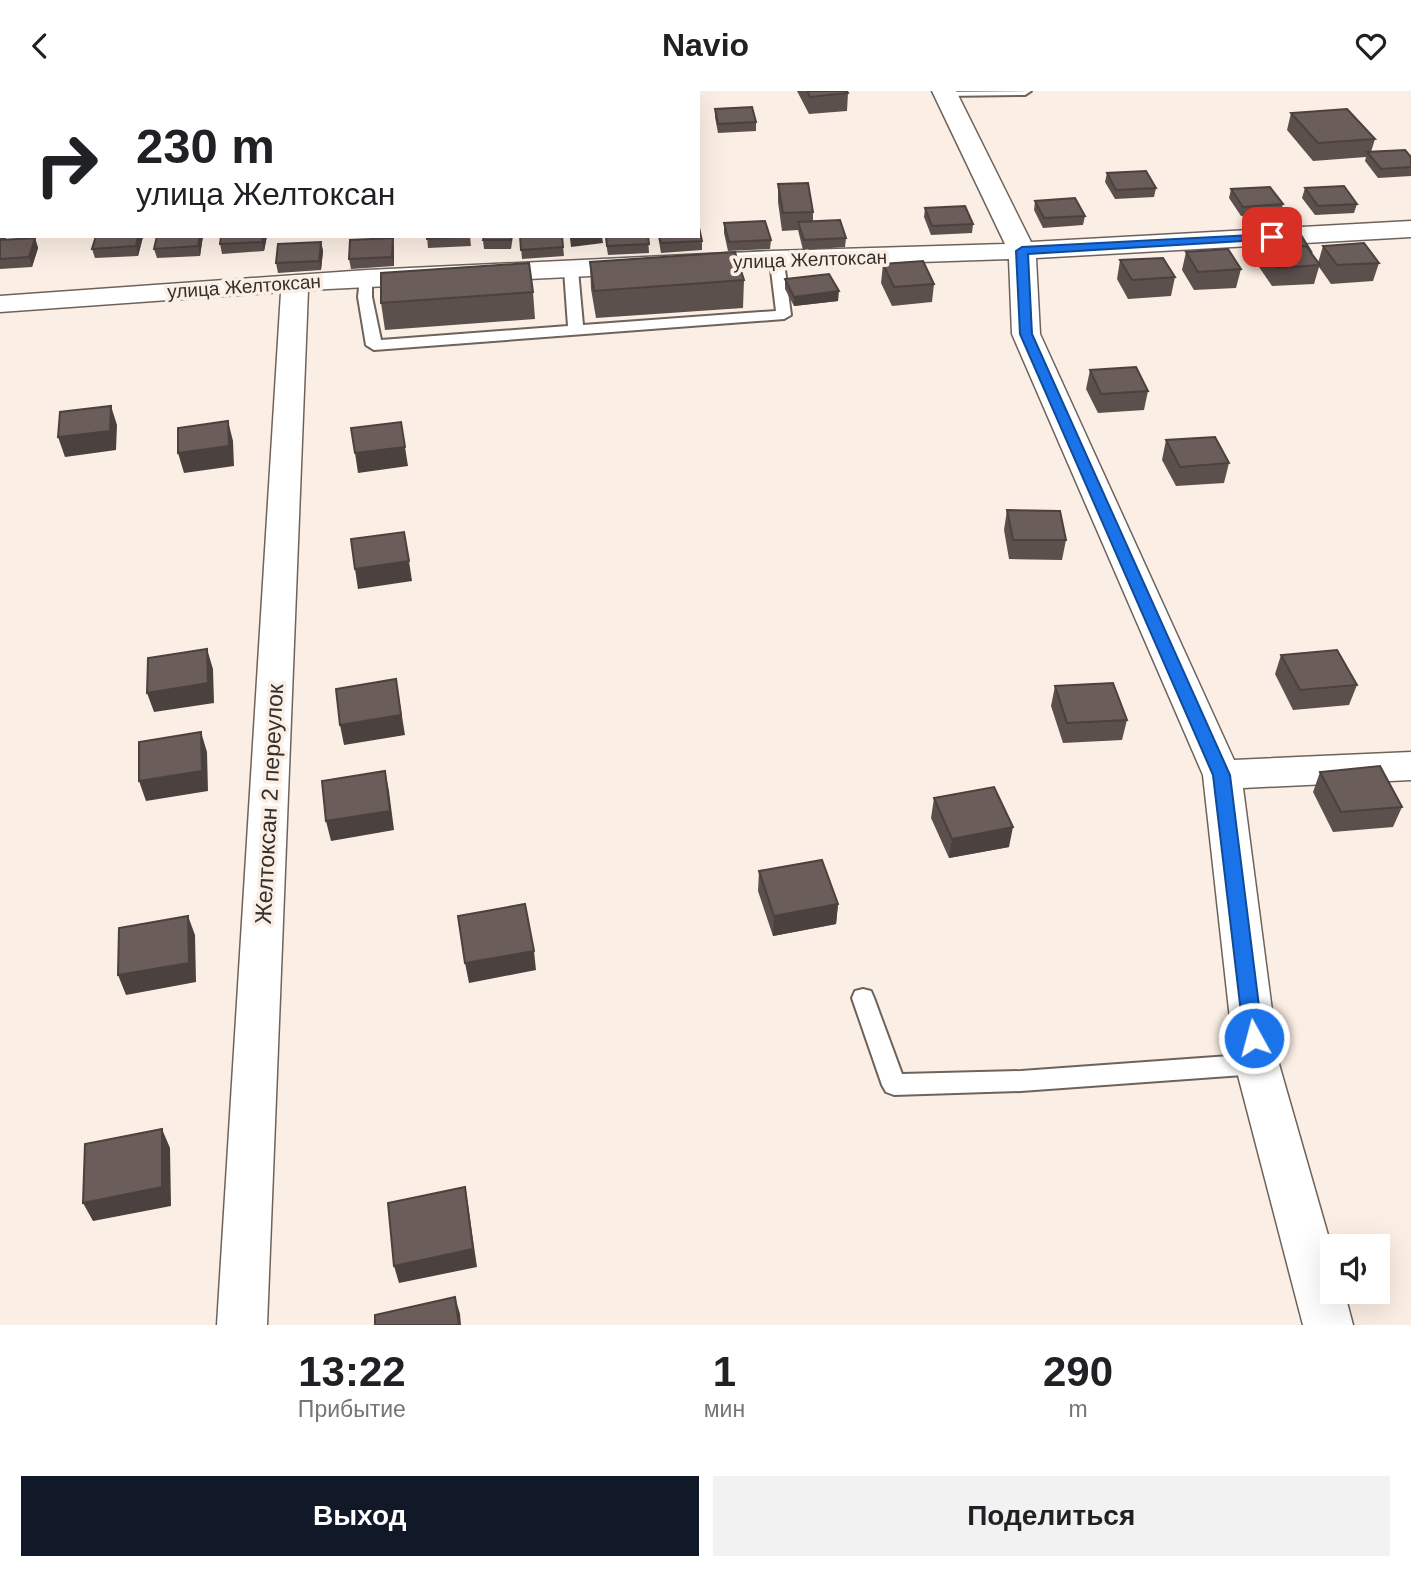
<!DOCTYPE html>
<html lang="ru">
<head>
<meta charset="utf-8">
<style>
	body { margin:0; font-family:Helvetica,sans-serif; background:#f2f2f2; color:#202124; height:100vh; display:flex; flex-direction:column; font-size:26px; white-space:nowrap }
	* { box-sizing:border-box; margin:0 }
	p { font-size:23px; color:#757577 }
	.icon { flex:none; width:38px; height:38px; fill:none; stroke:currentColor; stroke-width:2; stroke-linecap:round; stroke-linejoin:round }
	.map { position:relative; height:1234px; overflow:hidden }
	.details { display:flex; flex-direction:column; background:#fff; flex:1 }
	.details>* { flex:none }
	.guide { position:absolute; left:0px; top:0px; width:700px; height:147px; box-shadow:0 7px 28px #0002; background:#fff; color:#202124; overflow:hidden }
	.controls { position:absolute; left:1320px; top:1143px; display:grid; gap:14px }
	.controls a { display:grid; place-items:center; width:70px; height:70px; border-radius:0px; background:#fff; box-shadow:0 7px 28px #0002; font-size:35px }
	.pin { position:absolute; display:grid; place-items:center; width:60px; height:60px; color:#fff; margin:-30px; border-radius:14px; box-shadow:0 4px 10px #0006 }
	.me { position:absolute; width:77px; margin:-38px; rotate:353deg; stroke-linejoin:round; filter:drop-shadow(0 0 5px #0008) }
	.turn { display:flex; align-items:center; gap:24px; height:147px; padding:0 21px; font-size:32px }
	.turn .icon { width:91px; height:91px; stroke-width:2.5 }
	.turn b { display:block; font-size:49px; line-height:60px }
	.eta { display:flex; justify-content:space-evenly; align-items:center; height:119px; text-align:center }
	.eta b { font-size:42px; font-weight:700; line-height:49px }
	.cta { display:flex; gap:14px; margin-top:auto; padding:14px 21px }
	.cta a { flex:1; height:80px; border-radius:0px; background:#111827; color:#fff; font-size:28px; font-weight:700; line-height:80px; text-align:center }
	.cta a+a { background:#f2f2f2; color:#202124 }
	header { display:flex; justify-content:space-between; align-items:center; height:91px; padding:0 21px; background:#fff; font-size:32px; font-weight:700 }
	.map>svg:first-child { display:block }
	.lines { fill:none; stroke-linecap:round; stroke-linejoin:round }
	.lane-casing { stroke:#6e635b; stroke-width:4 }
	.street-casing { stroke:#6e635b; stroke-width:3 }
	.lane { fill:#fff; fill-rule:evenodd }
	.street { fill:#fff; fill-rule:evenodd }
	.wall { fill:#5c504d }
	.shaded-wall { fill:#4b413e }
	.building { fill:#6b5d59; stroke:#4b413e; stroke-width:2 }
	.route { fill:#1a73e8; stroke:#114b97; stroke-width:2 }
	.labels { text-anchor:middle; stroke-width:7; stroke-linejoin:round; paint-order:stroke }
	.far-street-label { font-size:19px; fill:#35302c; stroke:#fbeee4 }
	.street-label { font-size:23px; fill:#35302c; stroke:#fbeee4 }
</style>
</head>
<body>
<header><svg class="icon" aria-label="back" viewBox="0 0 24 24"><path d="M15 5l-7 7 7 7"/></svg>Navio<svg class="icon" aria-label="heart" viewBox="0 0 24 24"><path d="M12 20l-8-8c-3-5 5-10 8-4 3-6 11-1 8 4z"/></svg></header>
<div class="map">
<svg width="1411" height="1234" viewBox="0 0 1411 1234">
	<rect width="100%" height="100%" fill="#fbeee4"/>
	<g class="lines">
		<g class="lane-casing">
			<path id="lane" d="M1031,0L1025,4L945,5L939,1Z
				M772,164L777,165L785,179L791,224L784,228L374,259L366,254L358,206L360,187L367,183L372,184V206L381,249L568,235L564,179L571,175L578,179L583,234L776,220L771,179L765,168Z
				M863,898L871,900L874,907L902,983L1021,980L1257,963L1265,966L1269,973L1265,980L1257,983L1021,1000L894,1004L886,1001L882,994L852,907L855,900Z"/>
		</g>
		<g class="street-casing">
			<path id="street" d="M932,0H956L1031,151L1411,130V146L1036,167L1040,243L1234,669L1411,661V689L1243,697L1279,973L1332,1158V1200H1344L1353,1234H1303L1235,973L1203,684L1012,243L1009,168L772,176L308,199L267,1234H217L281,201L0,221V205L367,179L772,160L1005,153Z"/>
		</g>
		<use href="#lane" class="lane"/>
		<use href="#street" class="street"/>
	</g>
	<path class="wall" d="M797,0H847L848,2L847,20L809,23Z
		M715,18L756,31V40L718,42L715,26Z
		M1291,22L1375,48L1371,61L1411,66V85L1378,87L1365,70L1366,66L1313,70L1287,39Z
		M1107,82L1156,97L1154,106L1115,108L1105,91Z
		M778,93L813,121V130L846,147L845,156L803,159L798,139L782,140L778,111Z
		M1305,97L1357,113L1354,122L1315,124L1302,107Z
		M1231,98L1283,113L1280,123L1241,125L1229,107Z
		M1035,110L1085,125L1083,134L1043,137L1034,119Z
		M925,117L973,133L972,142L931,144L924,126Z
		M0,119L7,145L5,149L35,147L38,157L32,176L0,178Z
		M724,132L771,149L770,158L728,160L724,142Z
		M1274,144L1312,163L1318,172L1323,155L1379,172L1373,190L1331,193L1319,176L1314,193L1272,195L1259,176L1264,157H1273L1271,154Z
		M157,145H203L200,165L157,167L154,158Z
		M267,145L264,160L222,163L220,153Z
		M427,145H470L471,155L428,157Z
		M513,145L511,158H484L483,149Z
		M520,145H562L564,165L522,168Z
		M605,145H648L649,162L608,164Z
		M658,145H698L702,150V159L661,162Z
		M143,146L138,165L95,167L92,158Z
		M321,151L323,160L321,179L278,182L276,172Z
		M394,156V175L351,178L349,168Z
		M1186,161L1241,178L1236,197L1194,199L1182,179Z
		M1120,169L1175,186L1171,205L1128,208L1117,188Z
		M590,171L744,189L743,217L596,227L591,198Z
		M883,173L934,193L932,211L892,215L881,192Z
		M785,188L838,210L794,215L785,198Z
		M533,201L535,228L385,239L381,212Z
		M1090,279L1148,300L1144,319L1098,322L1086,298Z
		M1166,349L1229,372L1224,392L1176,395L1162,369Z
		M1007,419L1066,449L1062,469L1009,468L1004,439Z
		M1281,564L1357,594L1349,614L1293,619L1275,583Z
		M1055,595L1127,629L1122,649L1063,652L1051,615Z
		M1320,681L1402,716L1393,736L1333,741L1313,701Z
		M934,707L1009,756L949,767L931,727Z
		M759,780L838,813L836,833L773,845L758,800Z"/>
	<path class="shaded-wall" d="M2,139V145H7L3,153L0,145Z
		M138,145L143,146L138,165L136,155Z
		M200,145H203L200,165L198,155Z
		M263,145H267L264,160L262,151Z
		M582,145H602L603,152L571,156L570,147Z
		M35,147L38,157L32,176L29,166Z
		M393,147L394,156V175L392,166Z
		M321,151L323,160L321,179L319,170Z
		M839,200L838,210L794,215V206Z
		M111,315L117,334L116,359L65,366L58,346Z
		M228,330L233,350L234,375L184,382L178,362Z
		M405,356L408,375L358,382L355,362Z
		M409,470L412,490L358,498L355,478Z
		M207,558L213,578L214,612L154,621L147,602Z
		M396,588L405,644L344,654L340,634Z
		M201,641L207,661L208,700L146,710L139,690Z
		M385,680L389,700L394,739L331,750L326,730Z
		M1013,736L1009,756L949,767L952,748Z
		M838,813L836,833L773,845L774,825Z
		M188,825L195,844L196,891L126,904L118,884Z
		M534,860L536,879L469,892L465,872Z
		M162,1038L170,1057L171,1115L93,1130L83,1112Z
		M465,1096L468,1114L477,1176L399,1192L394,1175Z
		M455,1206L460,1223L461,1234H459Z"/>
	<path class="building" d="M619,0H656L657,2H619Z
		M807,0H847L848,2L810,6Z
		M752,16L756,31L718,33L715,18Z
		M1347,18L1375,48L1318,52L1291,22Z
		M1405,59L1411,66V76L1381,78L1367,61Z
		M1146,80L1156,97L1116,99L1107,82Z
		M808,92L813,121L783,122L778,93Z
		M1344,95L1357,113L1318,115L1305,97Z
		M1270,96L1283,113L1243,116L1231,98Z
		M1075,107L1085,125L1044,127L1035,110Z
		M965,115L973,133L932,135L925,117Z
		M0,119H2V139L0,143Z
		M840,129L846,147L804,149L798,131Z
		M765,130L771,149L729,151L724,132Z
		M698,132L702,150L661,152L659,145H698Z
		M1274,144H1301L1312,162L1306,155L1280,156Z
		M96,145H138L136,155L92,158Z
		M157,145H200L198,155L154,158Z
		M221,145H263L262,151L220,153Z
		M427,145H470L427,148Z
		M484,145H511V149H483Z
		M520,145H562L563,156L521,159Z
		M606,145H648L649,153L607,155Z
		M35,147L29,166L0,168V149Z
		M393,147L392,166L349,168L350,149Z
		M321,151L319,170L276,172L278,153Z
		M1364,152L1379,172L1337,174L1323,155Z
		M1306,155L1320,174L1277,177L1264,157Z
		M1228,158L1241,178L1198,181L1186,161Z
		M735,161L744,189L594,200L590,171Z
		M1163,167L1175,186L1132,189L1120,169Z
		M923,170L934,193L894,196L883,173Z
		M529,172L533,201L381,212V182Z
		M829,183L839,200L794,206L785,188Z
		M1136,276L1148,300L1101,303L1090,279Z
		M111,315L110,340L58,346L60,321Z
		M228,330L229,355L178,362V337Z
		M401,331L405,356L355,362L351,337Z
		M1215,346L1229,372L1180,376L1166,349Z
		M1007,419L1060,420L1066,449H1013Z
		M404,441L409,470L355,478L351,448Z
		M207,558L208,592L147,602L148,567Z
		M1337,559L1357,594L1300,599L1281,564Z
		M396,588L401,624L340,634L336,598Z
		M1113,592L1127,629L1067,632L1055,595Z
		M201,641L202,680L139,690V651Z
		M1380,675L1402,716L1341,721L1320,681Z
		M385,680L390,720L326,730L322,690Z
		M994,696L1013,736L952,748L934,707Z
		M822,769L838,813L774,825L759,780Z
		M525,813L534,860L465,872L458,825Z
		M188,825L189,872L118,884L119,837Z
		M162,1038V1096L83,1112L85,1053Z
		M465,1096L473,1158L394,1175L388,1112Z
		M455,1206L459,1234H375V1224Z"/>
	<path class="route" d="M1272,143L1276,144V148L1028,163L1032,243L1230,684L1263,947L1261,952L1254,955L1247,952L1244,947L1213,684L1020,243L1016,160L1022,156Z"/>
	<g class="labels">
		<g class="far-street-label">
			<text transform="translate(810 168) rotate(-2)" y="7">улица Желтоксан</text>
			<text transform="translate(244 195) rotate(-4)" y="7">улица Желтоксан</text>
		</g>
		<g class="street-label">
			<text transform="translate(269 713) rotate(-87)" y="8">Желтоксан 2 переулок</text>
		</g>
	</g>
</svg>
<div class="controls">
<a><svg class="icon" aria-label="sound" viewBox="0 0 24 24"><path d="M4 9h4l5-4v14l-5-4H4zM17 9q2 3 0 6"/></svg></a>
</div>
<div class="pin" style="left:1272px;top:146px;background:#d93025"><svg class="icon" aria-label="arrive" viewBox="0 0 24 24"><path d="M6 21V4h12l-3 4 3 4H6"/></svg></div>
<svg class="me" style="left:1254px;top:947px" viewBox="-20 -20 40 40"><circle r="17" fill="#1a73e8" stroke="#fff" stroke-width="3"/><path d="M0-11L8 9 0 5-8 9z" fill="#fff"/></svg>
<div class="guide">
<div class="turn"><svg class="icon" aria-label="right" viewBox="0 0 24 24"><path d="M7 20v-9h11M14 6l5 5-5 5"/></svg><div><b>230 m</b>улица Желтоксан</div></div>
</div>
</div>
<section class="details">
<div class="eta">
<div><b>13:22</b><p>Прибытие</p></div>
<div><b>1</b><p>мин</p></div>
<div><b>290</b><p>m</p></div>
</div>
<div class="cta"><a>Выход</a><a>Поделиться</a></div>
</section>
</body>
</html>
